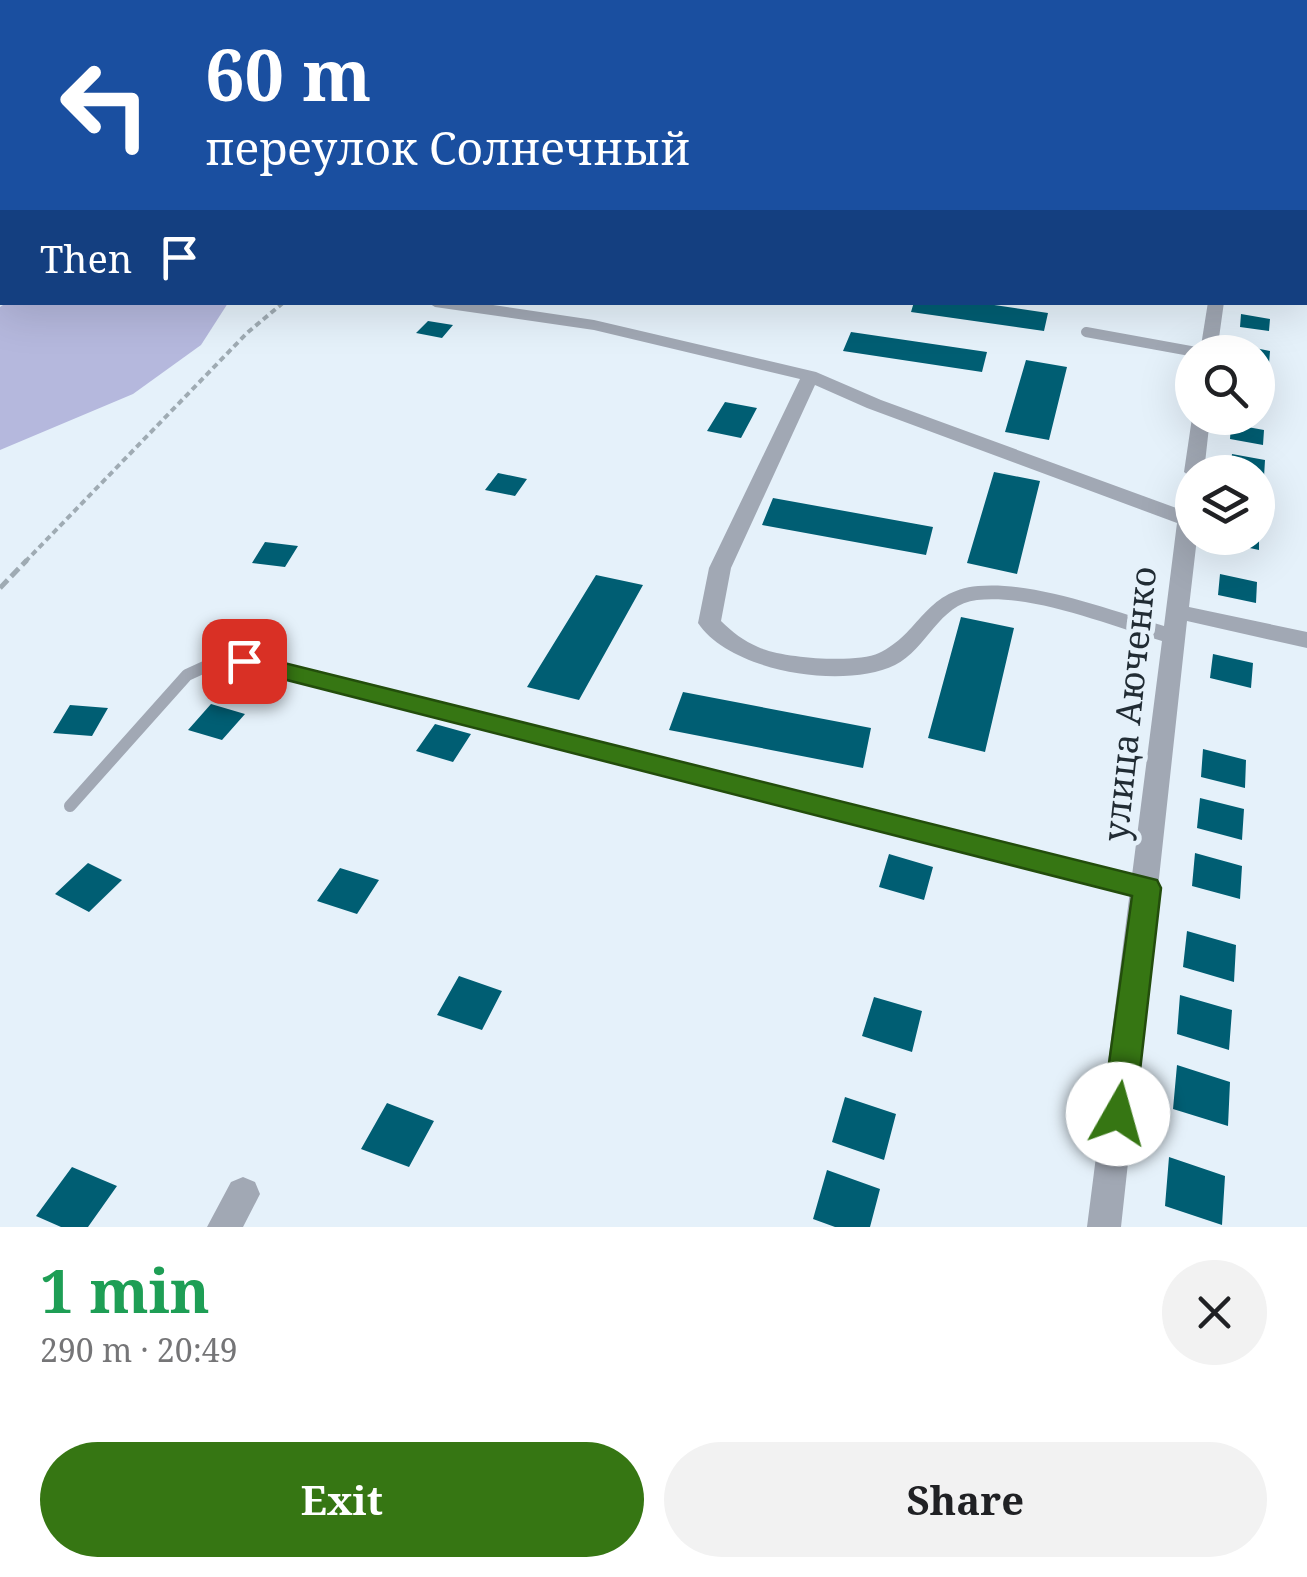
<!DOCTYPE html>
<html lang="en">
<head>
<meta charset="utf-8">
<style>
	body { margin:0; font-family:"Noto Serif",serif; background:#f2f2f2; color:#202124; height:100vh; display:flex; flex-direction:column; font-size:38px; white-space:nowrap }
	* { box-sizing:border-box; margin:0 }
	p { font-size:32px; color:#757577 }
	.icon { flex:none; width:55px; height:55px; fill:none; stroke:currentColor; stroke-width:2; stroke-linecap:round; stroke-linejoin:round }
	.map { position:relative; height:1227px; overflow:hidden }
	.side { display:flex; flex-direction:column; background:#fff; flex:1 }
	.side>* { flex:none }
	.top-card { position:absolute; left:0px; top:0px; width:1308px; height:305px; box-shadow:0 10px 40px #0002; background:#1a4fa0; color:#fff; overflow:hidden }
	.tools { position:absolute; left:1175px; top:335px; display:grid; gap:20px }
	.tools a { display:grid; place-items:center; width:100px; height:100px; border-radius:50%; background:#fff; box-shadow:0 10px 40px #0002; font-size:50px }
	.pin { position:absolute; display:grid; place-items:center; width:85px; height:85px; color:#fff; margin:-42px; border-radius:20px; box-shadow:0 5px 15px #0006 }
	.me { position:absolute; width:110px; margin:-55px; rotate:7deg; stroke-linejoin:round; filter:drop-shadow(0 0 8px #0008) }
	.turn { display:flex; align-items:center; gap:35px; height:210px; padding:0 40px; font-size:45px }
	.turn .icon { width:130px; height:130px; stroke-width:2.5 }
	.turn b { display:block; font-size:70px; line-height:85px }
	.then { display:flex; align-items:center; height:95px; padding:0 40px; background:#0003; gap:20px; font-size:38px }
	.round { display:grid; place-items:center; flex:none; width:105px; height:105px; border-radius:52px; background:#f2f2f2 }
	.headline { display:flex; align-items:center; justify-content:space-between; height:170px; padding:0 40px }
	h1 { font-size:60px; font-weight:700; line-height:75px; color:#1e9e55 }
	.cta { display:flex; gap:20px; margin-top:auto; padding:20px 40px }
	.cta a { flex:1; height:115px; border-radius:60px; background:#367613; color:#fff; font-size:40px; font-weight:700; line-height:115px; text-align:center }
	.cta a+a { background:#f2f2f2; color:#202124 }
	.map>svg:first-child { display:block }
	.green { fill:#b5b8dd }
	.building { fill:#005e73 }
	.lines { fill:none; stroke-linecap:round; stroke-linejoin:round }
	.path-far1 { stroke:#9fabb3; stroke-width:4; stroke-dasharray:6 4; stroke-linecap:butt }
	.path { stroke:#9fabb3; stroke-width:5; stroke-dasharray:11 5; stroke-linecap:butt }
	.service-far3 { stroke:#a1a8b4; stroke-width:6 }
	.service-far2 { stroke:#a1a8b4; stroke-width:10 }
	.service-far1 { stroke:#a1a8b4; stroke-width:12 }
	.service { stroke:#a1a8b4; stroke-width:15 }
	.minor { fill:#a1a8b4; fill-rule:evenodd }
	.rail { stroke:#6a757e; stroke-width:4 }
	.route { fill:#367613; stroke:#234d0c; stroke-width:2.5 }
	.labels { text-anchor:middle; stroke-width:10; stroke-linejoin:round; paint-order:stroke }
	.near-street-label { font-size:35px; fill:#212c34; stroke:#e5f1fa }
</style>
</head>
<body>
<div class="map">
<svg width="1307" height="1227" viewBox="0 0 1307 1227">
	<rect width="100%" height="100%" fill="#e5f1fa"/>
	<path class="green" d="M6,303L228,302V303L201,345L133,394L0,450V307Z"/>
	<path class="building" d="M914,302H974L1048,313L1044,331L911,312Z
		M1241,314L1270,319L1269,331L1240,327Z
		M428,321L453,325L442,338L416,333Z
		M851,332L987,352L982,372L843,351Z
		M1240,345L1270,351L1269,364L1258,362V352H1239Z
		M1026,360L1067,367L1049,440L1005,432Z
		M725,402L757,408L741,438L707,431Z
		M1231,424L1264,430L1263,445L1230,439Z
		M1232,454L1265,460L1264,477L1258,472L1230,471Z
		M994,472L1040,481L1017,574L967,563Z
		M498,473L527,479L515,496L485,490Z
		M773,498L933,527L926,555L762,525Z
		M1223,538H1259V550L1222,542Z
		M265,542L298,546L285,567L252,563Z
		M1220,574L1257,582L1256,603L1218,595Z
		M596,575L643,585L579,700L527,687Z
		M961,617L1014,628L985,752L928,738Z
		M1213,654L1253,663L1251,688L1210,678Z
		M683,692L871,728L863,768L669,730Z
		M211,704L245,714L222,740L188,730Z
		M70,705L108,708L92,736L53,733Z
		M435,724L471,734L453,762L416,751Z
		M1203,749L1246,760L1245,788L1201,777Z
		M1200,798L1244,809L1242,840L1197,828Z
		M1195,853L1242,866L1240,899L1192,886Z
		M889,854L933,867L924,900L879,887Z
		M88,863L122,880L89,912L55,894Z
		M340,868L379,880L357,914L317,901Z
		M1187,931L1236,945L1234,982L1183,967Z
		M459,976L502,991L482,1030L437,1015Z
		M1180,995L1232,1010L1229,1050L1177,1034Z
		M874,997L922,1011L912,1052L862,1036Z
		M1177,1065L1230,1082L1228,1126L1173,1109Z
		M845,1097L896,1114L884,1160L832,1142Z
		M387,1103L434,1121L409,1167L361,1149Z
		M1169,1157L1225,1176L1222,1225L1165,1206Z
		M72,1167L117,1186L88,1227H61L36,1216Z
		M827,1170L880,1189L870,1227H835L813,1219Z"/>
	<g class="lines">
		<path class="path-far1" d="M25,562L247,333L284,302"/>
		<path class="path" d="M0,588L27,560"/>
		<path class="service-far3" d="M118,0L123,2
			M463,2L471,0"/>
		<path class="service-far2" d="M1086,332L1196,352"/>
		<path class="service-far1" d="M70,806L187,675L211,664L244,661L1020,856"/>
		<path class="service" d="M1010,854L1142,887"/>
		<path class="minor" d="M1305,177H1307V185H1305Z
			M0,207H2V215H0Z
			M427,302H473L594,320L816,372L881,400L1179,509L1182,488L1192,482V538H1197L1189,607L1307,632V648L1187,621L1121,1227H1087L1162,641C1108,625 1033,594 977,600C939,604 927,649 895,665C843,690 731,672 698,623L709,568L800,379L594,330L435,307ZM815,385L867,408L1177,523L1164,626C1110,610 1034,581 978,586C924,591 920,634 879,653C855,664 782,658 758,647C744,641 732,632 721,621L731,568Z
			M1208,302H1224L1217,352H1200Z
			M1192,418H1210L1204,472H1192V478L1184,472Z
			M243,1177L255,1182L260,1194L243,1227H207L231,1182Z"/>
		<path class="rail" d="M152,2L163,0"/>
	</g>
	<path class="route" d="M244,653L1157,880L1161,888L1135,1114L1130,1125L1118,1130L1107,1125L1102,1114L1132,896L236,667L232,661Z"/>
	<g class="labels">
		<g class="near-street-label">
			<text transform="translate(1130 704) rotate(-84)" y="12">улица Аюченко</text>
		</g>
	</g>
</svg>
<div class="tools">
<a><svg class="icon" aria-label="search" viewBox="0 0 24 24"><circle cx="10" cy="10" r="6"/><path d="M15 15l6 6"/></svg></a>
<a><svg class="icon" aria-label="layers" viewBox="0 0 24 24"><path d="M12 4l9 5-9 5-9-5zM3 14l9 5 9-5"/></svg></a>
</div>
<div class="pin" style="left:244px;top:661px;background:#d93025"><svg class="icon" aria-label="arrive" viewBox="0 0 24 24"><path d="M6 21V4h12l-3 4 3 4H6"/></svg></div>
<svg class="me" style="left:1118px;top:1114px" viewBox="-20 -20 40 40"><circle r="19" fill="#fff"/><path d="M0-13L10 11 0 6-10 11z" fill="#367613"/></svg>
<div class="top-card">
<div class="turn"><svg class="icon" aria-label="left" viewBox="0 0 24 24"><path d="M17 20v-9H6M10 6l-5 5 5 5"/></svg><div><b>60 m</b>переулок Солнечный</div></div>
<div class="then">Then<svg class="icon" aria-label="arrive" viewBox="0 0 24 24"><path d="M6 21V4h12l-3 4 3 4H6"/></svg></div>
</div>
</div>
<section class="side">
<div class="headline"><div><h1>1 min</h1><p>290 m · 20:49</p></div><a class="round"><svg class="icon" aria-label="close" viewBox="0 0 24 24"><path d="M6 6l12 12M18 6L6 18"/></svg></a></div>
<div class="cta"><a>Exit</a><a>Share</a></div>
</section>
</body>
</html>
